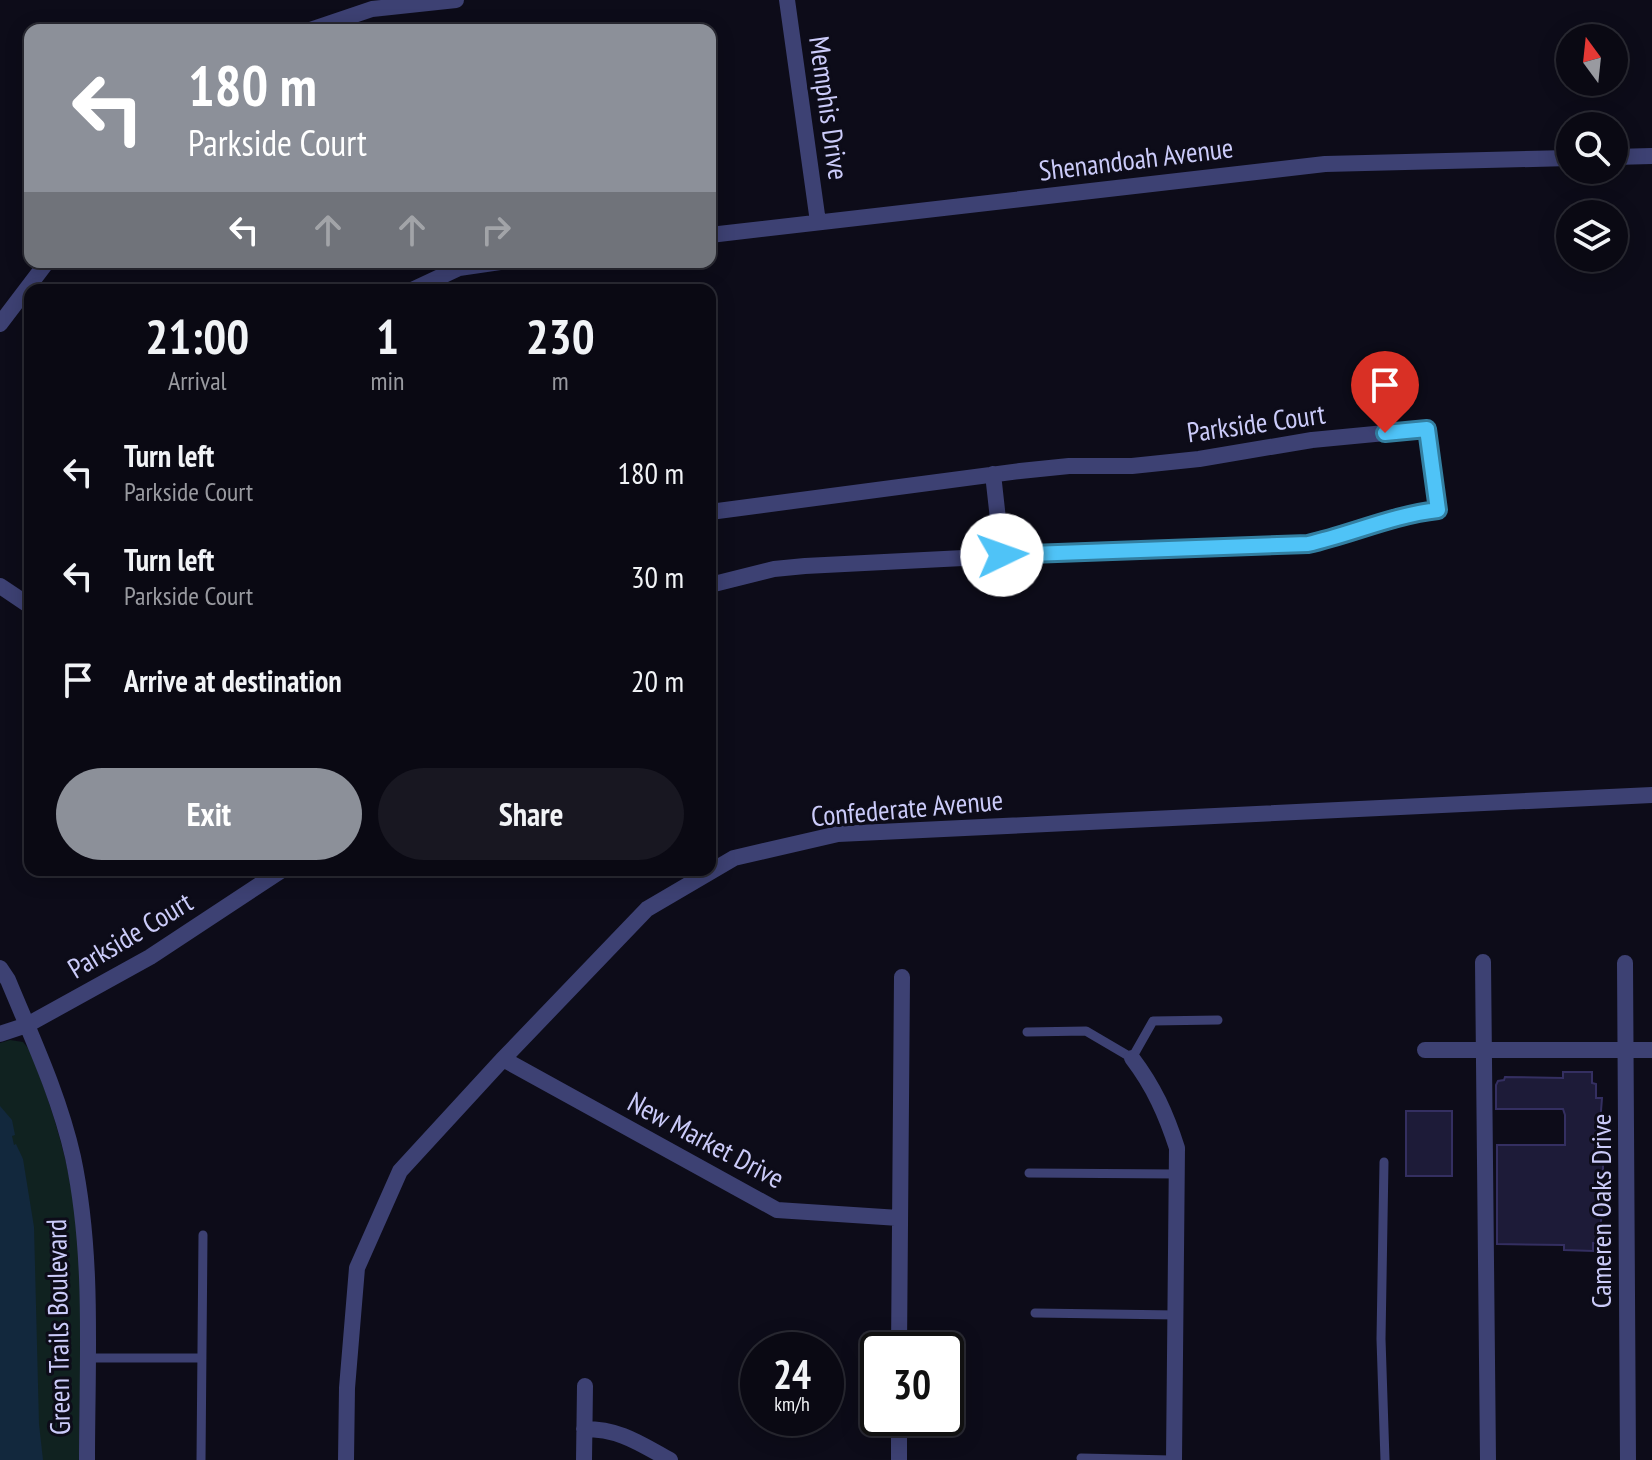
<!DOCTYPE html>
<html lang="en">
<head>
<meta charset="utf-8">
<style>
	body { margin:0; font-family:"PT Sans Narrow",sans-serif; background:#181721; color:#f1f3f6; height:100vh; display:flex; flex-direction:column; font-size:30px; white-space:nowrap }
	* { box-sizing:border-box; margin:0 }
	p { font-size:26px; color:#999aa0 }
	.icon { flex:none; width:44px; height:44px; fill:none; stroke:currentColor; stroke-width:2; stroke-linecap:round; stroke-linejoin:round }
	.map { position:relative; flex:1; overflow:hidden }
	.side { position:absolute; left:24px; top:284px; width:692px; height:592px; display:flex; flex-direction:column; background:#0a0913; border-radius:16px; box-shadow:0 4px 20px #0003,0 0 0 2px #2a2a33 }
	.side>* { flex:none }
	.banner { position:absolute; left:24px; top:24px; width:692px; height:244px; border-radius:16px; box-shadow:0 4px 20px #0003,0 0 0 2px #2a2a33; background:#8c9099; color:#fff; overflow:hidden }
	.needle { width:52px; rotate:345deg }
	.tools { position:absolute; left:1556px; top:24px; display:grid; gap:16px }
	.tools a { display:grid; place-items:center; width:72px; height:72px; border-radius:50%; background:#0a0913; box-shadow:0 4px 20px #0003,0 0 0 2px #2a2a33; font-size:40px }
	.speed { position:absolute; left:740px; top:1332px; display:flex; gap:16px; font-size:40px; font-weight:700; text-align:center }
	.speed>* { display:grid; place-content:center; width:104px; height:104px; border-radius:50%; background:#0a0913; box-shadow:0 4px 20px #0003,0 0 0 2px #2a2a33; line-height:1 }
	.speed small { font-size:20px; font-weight:400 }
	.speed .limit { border:4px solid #111; border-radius:12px; background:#fff; color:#111 }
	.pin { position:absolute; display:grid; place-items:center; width:68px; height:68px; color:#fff; margin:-82px -34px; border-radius:50% 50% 50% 0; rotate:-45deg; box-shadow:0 0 8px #0007 }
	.pin .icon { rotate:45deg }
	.me { position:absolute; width:88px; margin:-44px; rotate:87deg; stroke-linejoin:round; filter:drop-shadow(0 0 6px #0008) }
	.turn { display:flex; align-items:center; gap:28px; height:168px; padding:0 32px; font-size:36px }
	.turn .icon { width:104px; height:104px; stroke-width:2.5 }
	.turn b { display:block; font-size:56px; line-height:68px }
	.lanes { display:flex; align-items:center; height:76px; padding:0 32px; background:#0003; justify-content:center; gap:40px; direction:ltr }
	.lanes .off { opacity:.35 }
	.eta { display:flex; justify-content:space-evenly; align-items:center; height:136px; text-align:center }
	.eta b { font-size:48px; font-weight:700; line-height:56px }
	.cta { display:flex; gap:16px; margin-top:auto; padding:16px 32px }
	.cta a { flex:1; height:92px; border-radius:48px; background:#8c9099; color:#fff; font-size:32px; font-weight:700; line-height:92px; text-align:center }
	.cta a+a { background:#181721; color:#f1f3f6 }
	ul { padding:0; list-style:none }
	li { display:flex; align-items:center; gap:24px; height:104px; padding:0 32px }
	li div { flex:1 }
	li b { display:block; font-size:30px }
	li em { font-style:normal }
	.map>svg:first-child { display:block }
	.green { fill:#102220 }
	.water { fill:#12283d }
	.building { fill:#1d1b38; stroke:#342f61; stroke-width:2 }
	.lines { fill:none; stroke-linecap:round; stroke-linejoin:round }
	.service { stroke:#3d4173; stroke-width:9 }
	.minor { stroke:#3d4173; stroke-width:16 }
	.route-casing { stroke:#337fa1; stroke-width:20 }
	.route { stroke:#4fc3f7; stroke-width:14 }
	.labels { text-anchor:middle; stroke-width:6; stroke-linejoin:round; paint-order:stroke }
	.street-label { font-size:28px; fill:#cbcbf9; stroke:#0d0c19 }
</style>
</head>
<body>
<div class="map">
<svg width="1652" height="1460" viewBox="0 0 1652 1460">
	<rect width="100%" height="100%" fill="#0d0c19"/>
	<path class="green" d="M10,1040L23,1042L31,1052C48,1098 64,1144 72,1192C87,1280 79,1372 79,1460H0V1043Z"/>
	<path class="water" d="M0,1106L12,1120L15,1135L12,1136L14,1145L16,1144L23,1159L34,1227L39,1424L43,1460H0Z"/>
	<path class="building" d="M1563,1072H1592V1083L1596,1084V1098H1602L1597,1163H1603V1183H1598L1596,1208H1602L1600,1235H1597V1243H1593V1251L1564,1250V1245L1497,1244V1145H1565V1115L1563,1109H1496V1085L1498,1081L1504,1080L1505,1077L1563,1078Z
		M1406,1111H1452V1176H1406Z"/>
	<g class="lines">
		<path class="service" d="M1027,1032L1086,1031L1132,1058L1153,1021L1218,1020
			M1384,1162L1381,1339L1385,1460
			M1029,1173L1177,1174
			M1035,1313L1177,1315
			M87,1358H202
			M1081,1458L1171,1460
			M201,1460L203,1235"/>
		<path class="minor" d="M787,0L818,222
			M310,30L372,9L456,0
			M1614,157L1652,156
			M710,235L1325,164L1570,158
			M412,290L459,268L500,262
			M0,324L47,262
			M993,474L1002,555
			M710,512L1020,471L1069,466H1132L1199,459L1312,440L1427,429L1438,510C1393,515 1352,534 1308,544L1060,553L805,566L774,569L710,585
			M0,586L30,606
			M1483,962L1488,1460
			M1625,963L1628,1460
			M0,968L8,980C32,1038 59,1095 73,1157C94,1256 87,1359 87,1460
			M0,1034L27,1025L150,957L282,870
			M1425,1050H1652
			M1132,1058C1154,1087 1166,1114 1177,1148L1174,1460
			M503,1059L777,1210L899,1218
			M899,1350L902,977
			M584,1429C620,1429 639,1443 670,1460
			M346,1460L347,1388L357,1268L400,1171L503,1059L647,909L734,858L838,834L1652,795
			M584,1460L585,1386
			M899,1460V1418"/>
	</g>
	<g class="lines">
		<g class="route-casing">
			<path id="route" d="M1002,555L1308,544C1352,534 1393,515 1438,510L1427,429L1385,433"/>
		</g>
		<use href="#route" class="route"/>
	</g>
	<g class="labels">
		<g class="street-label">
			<text transform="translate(829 108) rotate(82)" y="10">Memphis Drive</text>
			<text transform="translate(1136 159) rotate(-7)" y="10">Shenandoah Avenue</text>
			<text transform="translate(1256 423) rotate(-8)" y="10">Parkside Court</text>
			<text transform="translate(907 808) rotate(-5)" y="10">Confederate Avenue</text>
			<text transform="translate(130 935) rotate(-31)" y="10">Parkside Court</text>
			<text transform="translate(706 1140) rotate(28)" y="10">New Market Drive</text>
			<text transform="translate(1601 1211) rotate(-90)" y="10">Cameren Oaks Drive</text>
			<text transform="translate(58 1327) rotate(-91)" y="10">Green Trails Boulevard</text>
		</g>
	</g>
</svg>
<div class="tools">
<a><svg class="needle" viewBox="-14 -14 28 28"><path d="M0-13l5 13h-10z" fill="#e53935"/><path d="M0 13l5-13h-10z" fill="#999aa0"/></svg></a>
<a><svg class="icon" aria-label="search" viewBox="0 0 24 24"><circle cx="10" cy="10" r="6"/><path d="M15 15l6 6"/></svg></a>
<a><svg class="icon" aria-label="layers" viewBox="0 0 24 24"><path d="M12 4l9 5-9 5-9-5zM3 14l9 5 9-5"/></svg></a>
</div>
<div class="speed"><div>24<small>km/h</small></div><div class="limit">30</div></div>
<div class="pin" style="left:1385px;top:433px;background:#d93025"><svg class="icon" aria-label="arrive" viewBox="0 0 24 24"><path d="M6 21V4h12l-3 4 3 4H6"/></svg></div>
<svg class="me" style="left:1002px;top:555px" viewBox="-20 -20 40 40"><circle r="19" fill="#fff"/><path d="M0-13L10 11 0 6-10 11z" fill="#4fc3f7"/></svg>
<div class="banner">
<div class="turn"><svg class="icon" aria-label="left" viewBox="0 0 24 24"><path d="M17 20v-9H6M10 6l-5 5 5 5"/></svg><div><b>180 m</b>Parkside Court</div></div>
<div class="lanes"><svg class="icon" aria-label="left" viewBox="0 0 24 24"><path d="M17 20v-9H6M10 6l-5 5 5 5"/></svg><svg class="icon off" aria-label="ahead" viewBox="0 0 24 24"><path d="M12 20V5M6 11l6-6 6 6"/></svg><svg class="icon off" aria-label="ahead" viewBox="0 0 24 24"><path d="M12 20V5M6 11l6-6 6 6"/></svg><svg class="icon off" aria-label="right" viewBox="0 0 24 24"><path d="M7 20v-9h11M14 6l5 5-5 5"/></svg></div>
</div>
<section class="side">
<div class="eta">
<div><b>21:00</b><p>Arrival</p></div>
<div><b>1</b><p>min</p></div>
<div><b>230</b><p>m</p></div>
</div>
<ul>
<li><svg class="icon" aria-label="left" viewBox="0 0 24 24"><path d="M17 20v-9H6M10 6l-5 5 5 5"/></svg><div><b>Turn left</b><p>Parkside Court</p></div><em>180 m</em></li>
<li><svg class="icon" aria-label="left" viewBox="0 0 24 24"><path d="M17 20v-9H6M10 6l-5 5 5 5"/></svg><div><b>Turn left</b><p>Parkside Court</p></div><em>30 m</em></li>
<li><svg class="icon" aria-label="arrive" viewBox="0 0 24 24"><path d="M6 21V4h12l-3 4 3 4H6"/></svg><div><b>Arrive at destination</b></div><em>20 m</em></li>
</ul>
<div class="cta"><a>Exit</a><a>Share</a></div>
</section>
</div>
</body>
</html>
